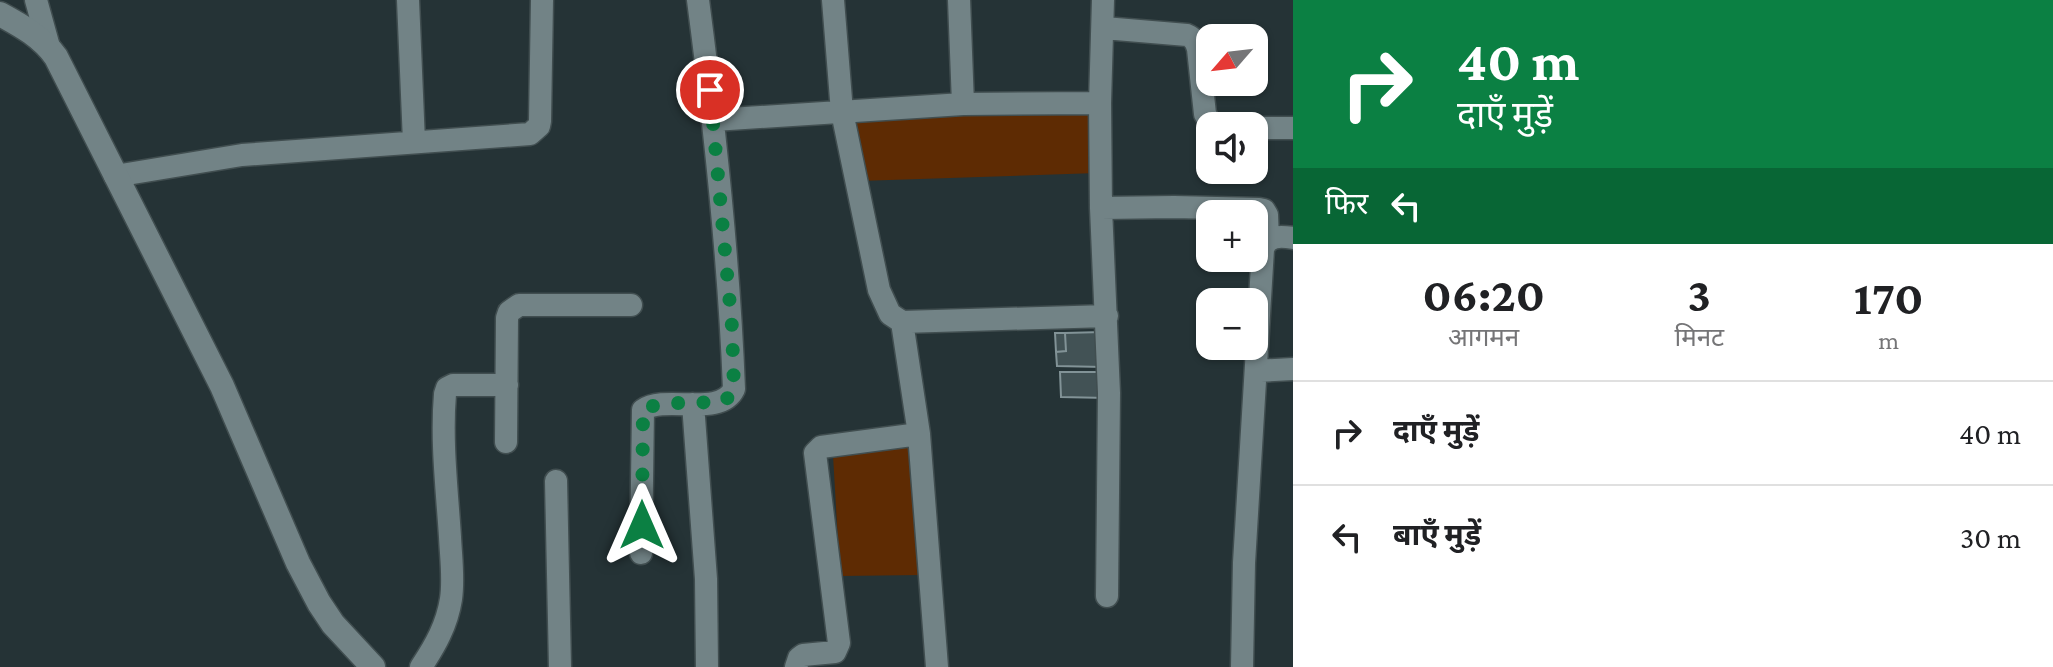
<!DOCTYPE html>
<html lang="hi">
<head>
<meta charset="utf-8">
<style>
	body { margin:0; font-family:"Crimson Pro","Noto Sans Devanagari",serif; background:#f2f2f2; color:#202124; height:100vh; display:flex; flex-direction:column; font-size:30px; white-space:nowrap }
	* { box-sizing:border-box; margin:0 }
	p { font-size:26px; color:#757577 }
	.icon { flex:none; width:44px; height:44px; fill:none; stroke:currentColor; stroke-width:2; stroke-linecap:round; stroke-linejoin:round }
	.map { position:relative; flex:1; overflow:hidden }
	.details { display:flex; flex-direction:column; background:#fff; width:760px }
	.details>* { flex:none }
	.hud { background:#0b8043; color:#fff; overflow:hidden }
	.needle { width:52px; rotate:242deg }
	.buttons { position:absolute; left:1196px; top:24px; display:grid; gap:16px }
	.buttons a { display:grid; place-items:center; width:72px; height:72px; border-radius:16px; background:#fff; box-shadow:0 2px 6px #0004; font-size:40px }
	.pin { position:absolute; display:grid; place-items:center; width:68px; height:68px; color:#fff; margin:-34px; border:4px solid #fff; border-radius:50%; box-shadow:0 2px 8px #0007 }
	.me { position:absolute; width:88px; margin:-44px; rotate:0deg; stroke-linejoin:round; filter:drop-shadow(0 0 6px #0008) }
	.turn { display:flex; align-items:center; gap:28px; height:168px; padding:0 32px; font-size:36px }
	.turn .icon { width:104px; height:104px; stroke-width:2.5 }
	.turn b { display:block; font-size:56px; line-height:68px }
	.then { display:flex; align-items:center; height:76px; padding:0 32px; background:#0003; gap:16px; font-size:30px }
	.eta { display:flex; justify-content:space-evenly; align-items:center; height:136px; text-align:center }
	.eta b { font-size:48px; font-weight:700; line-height:56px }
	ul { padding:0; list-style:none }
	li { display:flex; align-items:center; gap:24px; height:104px; padding:0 32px; border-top:2px solid #e0e0e0 }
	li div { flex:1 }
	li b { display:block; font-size:30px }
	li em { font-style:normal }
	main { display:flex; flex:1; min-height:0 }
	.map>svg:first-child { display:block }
	.green { fill:#5e2b03 }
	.building { fill:#425255; stroke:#829397; stroke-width:2 }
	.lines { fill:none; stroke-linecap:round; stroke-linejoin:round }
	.street-casing { stroke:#414e50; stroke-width:25 }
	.secondary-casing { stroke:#414e50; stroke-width:27 }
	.street { stroke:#728386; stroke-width:22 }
	.secondary { stroke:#728386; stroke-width:24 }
	.route { stroke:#0b8043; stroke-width:14; stroke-dasharray:0 25.2 }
</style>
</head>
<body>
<main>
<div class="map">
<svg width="1293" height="667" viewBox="0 0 1293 667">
	<rect width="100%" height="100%" fill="#253336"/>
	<path class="green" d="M1089,108L1097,173L859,181L851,115Z
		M916,441L923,575L840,576L833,455Z"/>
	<path class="building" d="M1102,332L1103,367L1057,366L1056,352L1066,351L1065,333Z
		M1055,333H1065L1066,351L1056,352Z
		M1060,372H1108L1107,398L1061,397Z"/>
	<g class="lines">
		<g class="street-casing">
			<path id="street" d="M36,0L49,47
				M408,0L414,142
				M833,0L842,112L879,290L890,314L902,322L1107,316
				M959,0L963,104
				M1103,0L1100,103L1101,208L1109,393L1107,596
				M1104,28L1187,35C1194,38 1196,42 1198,49L1205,114L1212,126
				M714,120L963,104L1100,103
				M1254,128H1293
				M115,176L242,155L530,134L539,126L540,121L542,0
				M1101,208L1174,207L1259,209L1264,210L1267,215L1268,240
				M902,322L919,434L937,667
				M1256,371L1293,369
				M693,404L706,579L707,667
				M506,442L507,318L509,312L519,305H631
				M556,481L560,667
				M641,553L643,410C666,394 720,418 734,389C729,259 715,129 698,0
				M421,667C435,646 447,625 451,599C454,579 451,558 450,537C447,490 441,441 445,394L447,388L453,385H507
				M796,667L799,658L803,655L835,652L839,643L815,453L821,447L919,434
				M1242,667L1244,563L1263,249C1267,235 1281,236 1293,238"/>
		</g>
		<g class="secondary-casing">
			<path id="secondary" d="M0,14C22,26 42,37 56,57L222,386L298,563L319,603L333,624L373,667"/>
		</g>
		<use href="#street" class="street"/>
		<use href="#secondary" class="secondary"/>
	</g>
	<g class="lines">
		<path class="route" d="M642,525L643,410C655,401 702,403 719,402L726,400L734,389L732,327L710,90"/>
	</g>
</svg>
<div class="buttons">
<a><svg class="needle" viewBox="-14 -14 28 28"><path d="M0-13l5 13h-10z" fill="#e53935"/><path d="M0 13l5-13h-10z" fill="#757577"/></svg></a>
<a><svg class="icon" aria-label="sound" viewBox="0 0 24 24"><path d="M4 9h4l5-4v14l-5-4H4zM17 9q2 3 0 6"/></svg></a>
<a>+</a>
<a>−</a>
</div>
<div class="pin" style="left:710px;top:90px;background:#d93025"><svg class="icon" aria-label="arrive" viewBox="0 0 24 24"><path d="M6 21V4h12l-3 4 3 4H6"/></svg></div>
<svg class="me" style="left:642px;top:525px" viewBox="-20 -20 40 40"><path d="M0-17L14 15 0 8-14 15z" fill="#0b8043" stroke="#fff" stroke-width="4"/></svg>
</div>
<section class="details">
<div class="hud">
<div class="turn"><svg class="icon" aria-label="right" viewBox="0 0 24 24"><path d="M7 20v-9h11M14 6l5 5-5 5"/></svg><div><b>40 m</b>दाएँ मुड़ें</div></div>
<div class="then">फिर<svg class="icon" aria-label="left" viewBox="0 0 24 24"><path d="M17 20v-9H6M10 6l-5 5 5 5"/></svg></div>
</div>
<div class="eta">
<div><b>06:20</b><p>आगमन</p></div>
<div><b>3</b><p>मिनट</p></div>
<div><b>170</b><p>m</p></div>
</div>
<ul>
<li><svg class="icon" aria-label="right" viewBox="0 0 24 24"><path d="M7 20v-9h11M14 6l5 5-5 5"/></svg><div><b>दाएँ मुड़ें</b></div><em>40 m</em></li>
<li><svg class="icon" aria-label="left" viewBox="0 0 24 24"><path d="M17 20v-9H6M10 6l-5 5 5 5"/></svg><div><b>बाएँ मुड़ें</b></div><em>30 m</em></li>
</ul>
</section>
</main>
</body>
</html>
